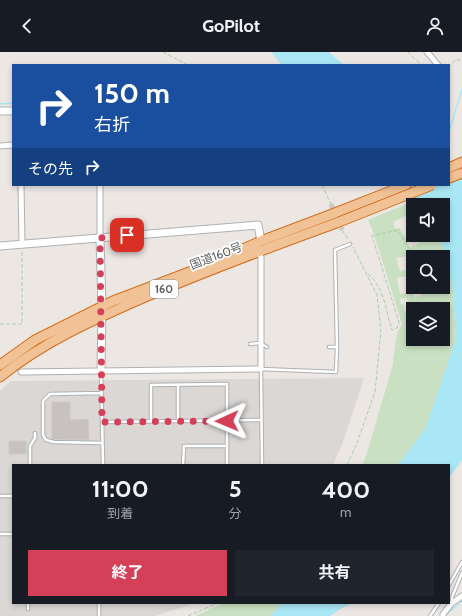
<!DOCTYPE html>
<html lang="ja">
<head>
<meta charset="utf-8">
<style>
	body { margin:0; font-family:Cabin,"Noto Sans JP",sans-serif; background:#20242c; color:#f1f3f6; height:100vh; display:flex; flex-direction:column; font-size:15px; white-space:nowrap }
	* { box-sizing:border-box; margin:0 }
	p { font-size:13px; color:#9ea1a6 }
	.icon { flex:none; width:22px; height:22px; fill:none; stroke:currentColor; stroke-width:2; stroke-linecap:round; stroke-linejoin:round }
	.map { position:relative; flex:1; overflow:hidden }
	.side { position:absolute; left:12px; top:412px; width:438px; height:140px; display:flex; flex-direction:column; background:#171b24; border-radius:0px; box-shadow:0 2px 6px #0003 }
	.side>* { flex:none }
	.guide { position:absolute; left:12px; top:12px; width:438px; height:122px; border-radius:0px; box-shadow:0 2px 6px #0003; background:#1a4fa0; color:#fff; overflow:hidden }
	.tools { position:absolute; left:406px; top:146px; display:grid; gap:8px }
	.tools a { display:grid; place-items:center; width:44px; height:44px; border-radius:0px; background:#171b24; box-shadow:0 2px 6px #0003; font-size:20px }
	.pin { position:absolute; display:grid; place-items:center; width:34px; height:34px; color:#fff; margin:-17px; border-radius:8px; box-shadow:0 2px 6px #0006 }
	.me { position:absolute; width:44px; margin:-22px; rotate:269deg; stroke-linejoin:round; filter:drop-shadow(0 0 3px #0008) }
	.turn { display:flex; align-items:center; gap:14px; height:84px; padding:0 16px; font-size:18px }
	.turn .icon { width:52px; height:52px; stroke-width:2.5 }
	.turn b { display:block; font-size:28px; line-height:34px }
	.then { display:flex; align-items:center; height:38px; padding:0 16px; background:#0003; gap:8px; font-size:15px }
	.eta { display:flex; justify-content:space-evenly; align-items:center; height:68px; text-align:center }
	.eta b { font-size:24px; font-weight:700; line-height:28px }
	.action { display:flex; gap:8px; margin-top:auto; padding:8px 16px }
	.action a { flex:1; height:46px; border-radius:0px; background:#d54059; color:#fff; font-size:16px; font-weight:700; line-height:46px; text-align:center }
	.action a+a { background:#20242c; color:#f1f3f6 }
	header { display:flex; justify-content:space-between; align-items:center; height:52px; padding:0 16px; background:#171b24; font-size:18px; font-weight:700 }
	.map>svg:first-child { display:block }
	.industrial { fill:#dad7d5 }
	.green { fill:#c9e1c2; fill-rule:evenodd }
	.water { fill:#a9e7f5 }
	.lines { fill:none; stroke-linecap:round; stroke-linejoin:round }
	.stream { stroke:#a9e7f5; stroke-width:1.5 }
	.building { fill:#c7c2bf; stroke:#d0c8c2 }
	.street-tunnel { stroke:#c8c5c2; stroke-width:5; stroke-dasharray:5 2.5; stroke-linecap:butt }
	.lane-casing { stroke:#aeb1b3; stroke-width:4.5 }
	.street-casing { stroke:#aeb1b3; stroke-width:7 }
	.secondary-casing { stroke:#adb1b4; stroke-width:9 }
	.highway-casing { stroke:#d56c1a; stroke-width:11 }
	.path { stroke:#a4cfa6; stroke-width:1; stroke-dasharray:4 2; stroke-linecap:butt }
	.lane { stroke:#fff; stroke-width:2.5 }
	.street { stroke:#fff; stroke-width:5 }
	.secondary { stroke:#fff; stroke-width:7 }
	.highway { stroke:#f0c295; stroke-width:9 }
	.highway-bridge-casing { stroke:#d56c1a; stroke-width:11; stroke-linecap:butt }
	.highway-bridge { stroke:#f0c295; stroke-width:9 }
	.route { stroke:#d54059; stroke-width:7; stroke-dasharray:0 12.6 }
	.labels { text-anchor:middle; stroke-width:3.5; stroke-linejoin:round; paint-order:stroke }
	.shield { fill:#fff; stroke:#8c8f90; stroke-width:1 }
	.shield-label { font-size:11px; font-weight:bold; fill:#5b5f61 }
	.street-label { font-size:12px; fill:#5b5f61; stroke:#fff }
</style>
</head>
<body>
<header><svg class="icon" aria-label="back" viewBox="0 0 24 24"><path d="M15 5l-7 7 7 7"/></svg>GoPilot<svg class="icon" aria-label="person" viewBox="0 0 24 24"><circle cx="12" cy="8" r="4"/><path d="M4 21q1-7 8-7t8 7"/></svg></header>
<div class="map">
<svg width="462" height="564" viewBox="0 0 462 564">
	<rect width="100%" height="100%" fill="#ece7e3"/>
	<path class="industrial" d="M364,326L343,390L333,413H13V551H195L155,564H0V339L11,329Z"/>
	<path class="green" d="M416,148L420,153H413V177L406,164L393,170L395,177L400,176L410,195L420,191L416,183H439L447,209L453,239L456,287L425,377L398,413H362L366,404L392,316L397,281L402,272L374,182L368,168ZM424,201L426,205H443V235H420L421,244L414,245L413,241L400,242L397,226L408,224L411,234H413V203ZM409,204L413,217L400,219L396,206ZM406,246L408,252L418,253V257H426V251L434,250L435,257H443V287H413V267H407V260L404,259V253L401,252L400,247Z
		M224,551H277L281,553L271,564H195Z"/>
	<path class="water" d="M271,0H329L344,13H282Z
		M449,107L462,122V408L449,426V413H398L425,377L456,287L453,239L447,209L439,183H443V153H420L404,133H449Z
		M277,551H354L342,556L330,564H271L280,554Z"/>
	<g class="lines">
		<path class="stream" d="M0,52L13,51
			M449,80L462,37
			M445,564L462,549"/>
	</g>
	<path class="building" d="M52,350H70V368L88,367L89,388L52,387Z
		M9,389H26V402H9Z"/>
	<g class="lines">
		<path class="street-tunnel" d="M331,152L335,162
			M338,169L342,178"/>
		<g class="lane-casing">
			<path id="lane" d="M250,292L260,291L267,295
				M337,295L335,198L350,192
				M101,319L103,413
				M178,333V369
				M101,341L50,342L43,349V383L46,388L54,390L102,391
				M151,369V333L227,332V413
				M102,370L261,368
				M30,413V394L35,386V381
				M183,413L184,394H227
				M262,413L261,317L336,320L337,295H329
				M0,444H13
				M0,482H13
				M449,533L462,510
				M452,550V545L462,521
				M28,551V557
				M99,563V551
				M430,564L439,551"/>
		</g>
		<g class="street-casing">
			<path id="street" d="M427,0L438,13
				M0,94L13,93
				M21,133L22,192
				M100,133V186
				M21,320L261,317V205L258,200
				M443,564V562L452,551L462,544"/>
		</g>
		<g class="secondary-casing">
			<path id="secondary" d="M0,59H13
				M100,186L102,255L101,319
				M0,194L258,173L261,189"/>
		</g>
		<g class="highway-casing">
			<path id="highway" d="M449,116L462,110
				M449,126L462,121
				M0,313L35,288L113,249L200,216L261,189L335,161L406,133
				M0,325C43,290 93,268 143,246C208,218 273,194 339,170"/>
		</g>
		<path class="path" d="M163,0L188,13
			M408,0L421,13
			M449,16L456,7L462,9
			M322,133L331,152
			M342,178L348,187
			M368,222C384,234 386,260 392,278L397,276L399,270L372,184L398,178L409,197
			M0,272H22V199
			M347,413L357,391L375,340L381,279L377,243L353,195
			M188,564L218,551"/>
		<use href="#lane" class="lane"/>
		<use href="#street" class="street"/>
		<use href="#secondary" class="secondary"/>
		<use href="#highway" class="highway"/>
		<g class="highway-bridge-casing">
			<path id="highway-bridge" d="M339,170L432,133"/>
		</g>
		<use href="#highway-bridge" class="highway-bridge"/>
	</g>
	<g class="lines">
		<path class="route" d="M127,183L100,186L102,370L227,369"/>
	</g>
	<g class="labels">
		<rect class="shield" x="150" y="228" width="28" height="18" rx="3"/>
		<g class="shield-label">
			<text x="164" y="241">160</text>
		</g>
		<g class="street-label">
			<text transform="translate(216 204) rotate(-21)" y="4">国道160号</text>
		</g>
	</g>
</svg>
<div class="tools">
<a><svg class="icon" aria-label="sound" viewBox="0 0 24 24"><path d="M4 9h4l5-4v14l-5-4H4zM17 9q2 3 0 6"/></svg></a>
<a><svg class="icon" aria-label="search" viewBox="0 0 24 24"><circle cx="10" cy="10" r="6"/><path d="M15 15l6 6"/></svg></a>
<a><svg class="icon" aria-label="layers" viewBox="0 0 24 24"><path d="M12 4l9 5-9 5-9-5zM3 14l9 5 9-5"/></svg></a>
</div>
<div class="pin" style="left:127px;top:183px;background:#d93025"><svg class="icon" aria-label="arrive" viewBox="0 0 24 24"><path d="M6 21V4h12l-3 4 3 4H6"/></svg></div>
<svg class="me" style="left:227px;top:369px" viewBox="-20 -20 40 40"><path d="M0-17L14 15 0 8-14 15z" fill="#d54059" stroke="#fff" stroke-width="4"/></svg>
<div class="guide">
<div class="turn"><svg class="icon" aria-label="right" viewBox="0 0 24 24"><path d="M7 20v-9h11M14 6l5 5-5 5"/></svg><div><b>150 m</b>右折</div></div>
<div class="then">その先<svg class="icon" aria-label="right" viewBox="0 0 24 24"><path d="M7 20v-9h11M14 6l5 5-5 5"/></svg></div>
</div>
<section class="side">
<div class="eta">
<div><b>11:00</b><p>到着</p></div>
<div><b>5</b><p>分</p></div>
<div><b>400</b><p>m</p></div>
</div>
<div class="action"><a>終了</a><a>共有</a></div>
</section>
</div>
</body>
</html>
